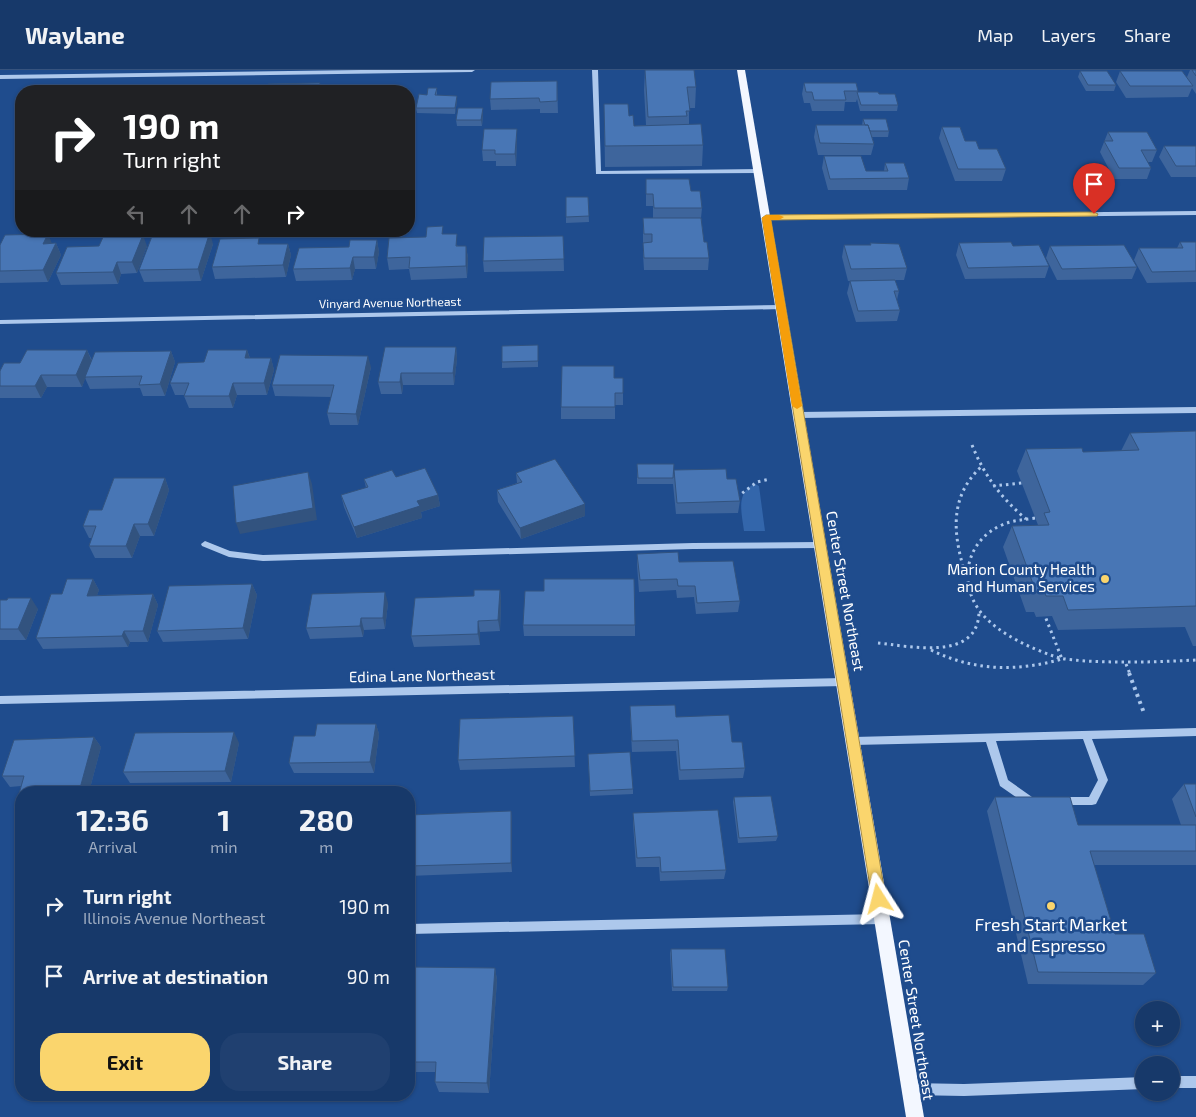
<!DOCTYPE html>
<html lang="en">
<head>
<meta charset="utf-8">
<style>
	body { margin:0; font-family:"Exo 2",sans-serif; background:#204070; color:#f1f3f6; height:100vh; display:flex; flex-direction:column; font-size:19px; white-space:nowrap }
	* { box-sizing:border-box; margin:0 }
	p { font-size:16px; color:#9eacc1 }
	.icon { flex:none; width:28px; height:28px; fill:none; stroke:currentColor; stroke-width:2; stroke-linecap:round; stroke-linejoin:round }
	.map { position:relative; flex:1; overflow:hidden }
	.sheet { position:absolute; left:15px; top:716px; width:400px; height:315px; display:flex; flex-direction:column; background:#17396a; border-radius:20px; box-shadow:0 1px 4px #0004,0 0 0 1px #36537e }
	.sheet>* { flex:none }
	.hud { position:absolute; left:15px; top:15px; width:400px; height:152px; border-radius:20px; box-shadow:0 1px 4px #0004,0 0 0 1px #36537e; background:#202124; color:#fff; overflow:hidden }
	.fabs { position:absolute; left:1135px; top:931px; display:grid; gap:10px }
	.fabs a { display:grid; place-items:center; width:45px; height:45px; border-radius:50%; background:#17396a; box-shadow:0 1px 4px #0004,0 0 0 1px #36537e; font-size:25px }
	.pin { position:absolute; display:grid; place-items:center; width:42px; height:42px; color:#fff; margin:-51px -21px; border-radius:50% 50% 50% 0; rotate:-45deg; box-shadow:0 0 5px #0007 }
	.pin .icon { rotate:45deg }
	.me { position:absolute; width:55px; margin:-28px; rotate:351deg; stroke-linejoin:round; filter:drop-shadow(0 0 4px #0008) }
	.turn { display:flex; align-items:center; gap:18px; height:105px; padding:0 25px; font-size:22px }
	.turn .icon { width:65px; height:65px; stroke-width:2.5 }
	.turn b { display:block; font-size:35px; line-height:42px }
	.lanes { display:flex; align-items:center; height:48px; padding:0 25px; background:#0003; justify-content:center; gap:25px; direction:ltr }
	.lanes .off { opacity:.35 }
	.eta { display:flex; justify-content:space-evenly; align-items:center; height:85px; text-align:center }
	.eta b { font-size:30px; font-weight:700; line-height:35px }
	.button { display:flex; gap:10px; margin-top:auto; padding:10px 25px }
	.button a { flex:1; height:58px; border-radius:20px; background:#fad56d; color:#111; font-size:20px; font-weight:700; line-height:58px; text-align:center }
	.button a+a { background:#204070; color:#f1f3f6 }
	ul { padding:0; list-style:none }
	li { display:flex; align-items:center; gap:15px; height:70px; padding:0 25px }
	li div { flex:1 }
	li b { display:block; font-size:19px }
	li em { font-style:normal }
	header { display:flex; align-items:center; gap:30px; box-sizing:border-box; height:70px; padding:0 25px; background:#17396a; border-bottom:1px solid #36537e }
	header strong { font-size:24px }
	nav { display:flex; gap:28px; margin-inline-start:auto; font-size:18px }
	.map>svg:first-child { display:block }
	.green { fill:#3366ab }
	.lines { fill:none; stroke-linecap:round; stroke-linejoin:round }
	.path-far1 { stroke:#adc8ec; stroke-width:3; stroke-dasharray:2.5 4; stroke-linecap:butt }
	.path { stroke:#adc8ec; stroke-width:4; stroke-dasharray:3 4.5; stroke-linecap:butt }
	.minor { fill:#adc8ec; fill-rule:evenodd }
	.major { fill:#f3f7ff; fill-rule:evenodd }
	.wall { fill:#3e659c }
	.shaded-wall { fill:#32537f }
	.building { fill:#4876b5; stroke:#32537f }
	.route { fill:#fad56d; stroke:#a28a47 }
	.slow { fill:#f59e0b }
	.poi-dot { fill:#fad56d; stroke:#1f4c8d; stroke-width:2 }
	.labels { text-anchor:middle; stroke-width:5; stroke-linejoin:round; paint-order:stroke }
	.far-street-label { font-size:12px; fill:#fff; stroke:#1f4c8d }
	.poi-label { font-size:15px; fill:#fff; stroke:#1f4c8d; text-anchor:end }
	.street-label { font-size:15px; fill:#fff; stroke:#1f4c8d }
	.near-poi-label { font-size:18px; fill:#fff; stroke:#1f4c8d }
</style>
</head>
<body>
<header>
<strong>Waylane</strong>
<nav><a>Map</a><a>Layers</a><a>Share</a></nav>
</header>
<div class="map">
<svg width="1196" height="1047" viewBox="0 0 1196 1047">
	<rect width="100%" height="100%" fill="#1f4c8d"/>
	<path class="green" d="M755,414L759,416L765,461H744C742,444 735,422 755,414Z"/>
	<g class="lines">
		<path class="path-far1" d="M972,375C984,405 1001,428 1026,449
			M993,416L1022,413
			M736,424H741L757,412L770,409
			M1035,448C1023,450 1013,450 1002,455C967,470 958,510 979,540C996,563 1030,578 1056,587C1066,590 1076,590 1086,591C1123,593 1159,592 1196,590
			M965,503C953,464 949,427 981,397
			M878,573C909,576 978,592 979,542
			M931,580C974,601 1016,602 1062,589L1045,546
			M1126,594L1130,604"/>
		<path class="path" d="M1129,603L1144,643"/>
		<path class="minor" d="M361,0H475L472,2L0,9V5Z
			M592,0H598L601,101L759,99L762,101L759,103L596,104Z
			M1196,141V145L766,150L763,148L766,146Z
			M780,235H782V239L0,254V250Z
			M1196,337V343L799,348L795,345L799,342Z
			M205,471L230,481L263,485L693,473L820,472L824,475L820,478L693,479L263,491L229,487L202,476L201,474Z
			M844,608L847,609L849,612L847,615L844,616L0,634V626Z
			M1196,658V666L1092,669L1108,710L1096,734L1092,735H1059L1055,734L1054,731L1055,728L1059,727H1089L1098,710L1083,669L996,671L1008,710L1032,727L1038,728L1039,731L1038,734L1034,735L1026,734L1000,716L986,672L854,675L851,674L849,671L851,668L854,667Z
			M882,844L886,845L887,849L886,853L882,854L409,864V854Z
			M1171,1006H1196V1018H1171Z
			M1144,1007V1019L964,1026L911,1025L907,1023L905,1019L907,1015L911,1013L964,1014Z"/>
		<path class="major" d="M737,0H745L924,1047H906Z"/>
	</g>
	<path class="wall" d="M645,0L696,17L695,38H689V54L703,75L702,96L605,97L604,34L629,46L634,56L646,55L644,20Z
		M1190,0H1196V24L1192,18L1188,27L1126,28L1116,12L1120,1L1187,7Z
		M1080,1L1116,15L1114,21H1086L1078,7Z
		M557,11L558,43H540V39L491,40L490,29Z
		M804,13H856L858,22L879,24L898,35L897,41H860L857,29L856,32H845L844,41H812L810,33H804L802,24Z
		M437,18V25L457,26V31L455,44L417,43L416,38L427,25Z
		M483,38V44L482,56H457L456,50Z
		M863,49L889,61L888,67H872L874,74L871,85H818L814,67L816,55H862Z
		M942,57L979,79L1006,99L1002,111H955L939,68Z
		M517,59V70L516,96H496V91H483L482,80Z
		M1108,62L1157,80L1152,92H1148L1151,98L1147,109H1114L1100,82Z
		M1164,76H1196V107H1171L1159,87Z
		M824,86L866,101H884L885,93L909,108L907,120H828L822,98Z
		M646,109L691,121L702,138L701,148L704,172L709,188L708,200H644L643,184V148H653V136H646Z
		M566,127H588L589,152L566,153Z
		M175,161V163L213,174L201,211L144,212L139,200Z
		M444,164L458,176H466L468,188L467,208L411,210L409,199L389,200L387,188L426,167Z
		M563,166L564,201L484,202L483,191Z
		M377,170L379,182L376,199H355L352,210L296,211L293,199L349,177Z
		M1180,172H1196V212L1147,213L1134,190L1139,178H1177Z
		M56,173L61,185L48,212L0,213V175Z
		M870,173L907,198L904,210H895L899,221L897,230L900,240L897,251L856,252L847,223L850,211L873,210L848,211L842,187L844,175H870Z
		M959,173L1013,176L1049,196L1045,208L965,209L956,185Z
		M261,174H288L291,185L286,207L215,209L212,197Z
		M147,176L137,203L121,204L118,214L61,215L56,203Z
		M1050,176L1137,197L1132,209L1057,210L1046,188Z
		M538,275V297L502,298V292Z
		M456,277L457,289L454,315H403L402,324H381L378,312Z
		M87,280L92,290L171,281L175,292L165,326H143L140,318L90,319L85,308L82,317H47L41,328H0V301L20,293Z
		M247,280L250,288H271L274,300L267,325H237L233,338H189L184,326L185,325H175L170,313L204,292Z
		M371,297L358,355H330L327,343L331,327L275,326L272,315Z
		M614,308L623,323V335H615V349H561V337Z
		M1196,361V576H1193L1185,557L1058,560L1052,546L1036,547L1034,542H1026L1003,477L1012,456L1038,455L1017,401L1026,379L1083,382L1121,381L1130,363Z
		M637,394L674,404L727,409L740,431L738,443L676,444L673,414H637Z
		M516,403L585,446L521,469L498,432L497,420L517,413Z
		M396,407L438,425L440,436L421,442L422,448L357,468L344,437L341,425L366,418L364,409Z
		M165,408L169,420L154,466H140L132,488H95L89,476L92,468H89L83,456L102,440Z
		M637,484L679,492L740,531L738,542L696,544L694,527L677,528L676,520L639,522L637,495Z
		M93,509L99,520L97,525L153,524L158,535L148,572H130L128,577L43,579L36,568L62,524Z
		M252,514L257,525L248,569L163,572L157,561Z
		M500,520L501,531L500,561L480,562V575L414,577L411,566L474,526Z
		M0,530H7L38,539L26,570H0Z
		M388,533L385,559L364,560L363,567L310,569L306,558Z
		M523,555H635V566H524Z
		M630,636L676,647L732,672L745,698L743,708L679,710L676,681L632,682L630,646Z
		M573,646L575,697L460,700L458,690Z
		M376,654L379,664L374,703H294L289,693L315,666Z
		M94,667L101,677L89,722H21V727L19,724L21,716L10,717L2,706Z
		M239,673L231,712L130,713L123,702Z
		M588,684L633,719V724L590,726Z
		M1184,714H1196V795H1094L1115,864L1156,903L1143,915L1028,914L987,741L995,727L1078,755H1181L1172,729Z
		M734,727L778,766L776,771L738,773L733,732Z
		M511,741L512,751V802L409,806V745Z
		M633,743L726,800L724,809L660,811L659,797H636L633,753Z
		M671,879L728,917L727,921H672L670,883Z
		M409,897L495,898L497,910L489,1023L439,1022L435,1012L436,1002H409Z"/>
	<path class="shaded-wall" d="M320,13L321,21H317Z
		M457,26V31L455,44V38Z
		M483,38V44L482,56L481,50Z
		M517,59V70L516,96L515,84Z
		M210,162L213,174L201,211L198,199Z
		M48,164L53,176L43,174Z
		M143,165L147,176L137,203L132,192Z
		M377,170L379,182L376,199L374,187Z
		M56,173L61,185L48,212L43,200Z
		M288,174L291,185L286,207L283,195Z
		M466,176L468,188L467,208L466,196Z
		M353,187L355,199L352,210L350,198Z
		M117,192L121,204L118,214L113,202Z
		M456,277L457,289L454,315L453,303Z
		M87,280L92,292L82,317L76,305Z
		M247,280L251,292L245,288Z
		M171,281L175,292L165,326L160,314Z
		M368,286L371,297L358,355L356,344Z
		M271,288L274,300L267,325L264,313Z
		M401,303L403,315L402,324L400,312Z
		M41,305L47,317L41,328L35,316Z
		M233,313L237,325L233,338L229,326Z
		M308,402L312,414L317,450L240,464L236,453Z
		M165,408L169,420L154,466L148,454Z
		M438,425L440,436L421,442L422,448L357,468L354,457L417,431Z
		M585,434V446L521,469L520,458Z
		M134,454L140,466L132,488L126,476Z
		M93,509L99,520L93,537L87,526Z
		M252,514L257,525L248,569L243,558Z
		M500,520L501,531L500,561L498,550Z
		M385,522L388,533L385,559L383,548Z
		M153,524L158,535L148,572L143,561Z
		M31,528L38,539L26,570L18,559Z
		M361,548L364,560L363,567L360,556Z
		M478,551L480,562V575L478,564Z
		M124,561L130,572L128,577L122,566Z
		M376,654L379,664L374,703L370,692Z
		M234,662L239,673L231,712L225,701Z
		M94,667L101,677L89,722H79Z
		M511,741L512,751V802L511,793Z
		M495,898L497,910L489,1023L487,1013Z"/>
	<path class="building" d="M645,0H694L696,17H687L690,41H686L687,46L648,47Z
		M1192,0H1196V6Z
		M1080,1H1107L1116,15H1088Z
		M1120,1H1182L1193,16H1130Z
		M557,11V31L540,32L539,28L490,29L491,12Z
		M320,13L317,21H265L268,14Z
		M804,13H856L858,21H844L846,30H814L812,22H806Z
		M428,18H437L435,25L457,26L455,38H416L419,24L427,25Z
		M123,19H154L153,21H122Z
		M203,19H238L237,21H202Z
		M857,22H878L879,24H895L898,35H861Z
		M604,34H628L629,46L633,45L634,56L701,54L703,75L605,76Z
		M458,38H483L481,50H456Z
		M863,49H886L889,61H870L868,55H865Z
		M816,55H868L874,74L820,73Z
		M942,57H960L965,71H976L979,79H997L1006,99H958Z
		M484,59H517L515,84H495V80H482Z
		M1108,62H1147L1157,80H1141L1151,98H1119L1104,71H1113Z
		M1164,76H1196V96H1176Z
		M824,86H861L866,101H888L885,93H904L909,108L830,109Z
		M646,109H689L691,121H700L702,138H654L653,124H646Z
		M566,127H588L589,146L566,147Z
		M643,148H701L704,172H707L709,188H644L643,173L652,172V164H644Z
		M443,156L442,164H457L456,176H466V196L409,198L410,187L387,188L389,168L426,167L427,157Z
		M154,161H174V163L210,162L198,199L139,200Z
		M48,164L43,174L56,173L43,200L0,201V175L5,165Z
		M104,165H143L132,192H117L113,202L56,203L67,177L99,176Z
		M563,166L564,189L483,191L484,167Z
		M259,168L258,174H288L283,195L212,197L220,169Z
		M350,170H377L374,187H353L350,198L293,199L299,178L349,177Z
		M1011,172L1013,176L1039,175L1049,196L968,198L959,173Z
		M1180,172H1196V201L1152,202L1139,178H1183Z
		M870,173L899,174L907,198L851,199L844,175H871Z
		M1124,175L1137,197L1062,199L1050,176Z
		M895,210L899,221H894L900,240L858,241L850,211Z
		M538,275V291L502,292V276Z
		M385,277H456L453,303H401L400,312H378Z
		M27,280H87L76,305H41L35,316H0V301L4,293H20Z
		M208,280H247L245,288H271L264,313H233L229,326H184L189,313H170L178,293L204,292Z
		M171,281L160,314L139,315L142,306L85,307L95,282Z
		M280,285L368,286L356,344L327,343L334,315H272Z
		M562,296H614V308H623V323H615V337H561Z
		M1196,361V536L1068,540L1063,526H1046L1044,521L1036,522L1012,456L1049,455L1044,443L1050,442L1026,379L1082,378L1083,382L1139,380L1130,363Z
		M555,389L585,434L520,458L497,420L522,412L516,403Z
		M637,394H674L673,408H638Z
		M425,398L438,425L417,431L420,436L354,457L341,425L368,417L364,409L392,400L396,407Z
		M726,399L727,409H736L740,431L677,433L674,400Z
		M308,402L313,438L236,453L233,416Z
		M114,408H165L148,454H134L126,476H89L96,456H83L89,440H102Z
		M678,482L679,492L733,491L740,531L697,533L695,516H678L677,509L640,510L637,484Z
		M67,509H93L87,526L153,524L143,561H124L122,566L36,568L51,524H62Z
		M544,509H634L635,555H523L525,521H544Z
		M252,514L243,558L157,561L169,516Z
		M474,520H500L498,550L478,551V564L411,566L415,528L474,526Z
		M385,522L383,548H361L360,556L306,558L312,524Z
		M8,528H31L18,559H0V530H7Z
		M675,635L676,647L729,645L732,672H742L745,698L680,700L678,670L632,671L630,636Z
		M573,646L575,686L458,690L460,649Z
		M317,654H376L370,692L289,693L294,666H315Z
		M234,662L225,701L123,702L135,663Z
		M94,667L79,722H21V724H19L24,706H2L14,670Z
		M630,682L633,719L590,721L588,684Z
		M1184,714H1196V747Z
		M771,726L778,766L739,768L734,727Z
		M995,727H1070L1078,755H1196V781H1090L1115,864H1144L1156,903L1038,902Z
		M718,740L726,800L661,802L660,787L637,788L633,743Z
		M511,741V793L409,796V745Z
		M671,879H725L728,917H673Z
		M409,897L495,898L487,1013L435,1012L436,992H409Z"/>
	<path class="route" d="M1094,142L1098,144L1097,146L771,150L886,829L884,834L879,836L874,834L872,829L762,148L766,145Z"/>
	<path class="slow" d="M766,145H779L784,147L779,150H771L802,336L797,339L792,336L762,148Z"/>
	<g class="poi-dot">
		<circle cx="1105" cy="509" r="5"/>
		<circle cx="1051" cy="836" r="5"/>
	</g>
	<g class="labels">
		<g class="far-street-label">
			<text transform="translate(390 233) rotate(-1)" y="4">Vinyard Avenue Northeast</text>
		</g>
		<g class="poi-label">
			<text x="1095" y="505">Marion County Health<tspan x="1095" dy="17">and Human Services</tspan></text>
		</g>
		<g class="street-label">
			<text transform="translate(845 521) rotate(80)" y="5">Center Street Northeast</text>
			<text transform="translate(422 606) rotate(-1)" y="5">Edina Lane Northeast</text>
			<text transform="translate(916 950) rotate(81)" y="5">Center Street Northeast</text>
		</g>
		<g class="near-poi-label">
			<text x="1051" y="861">Fresh Start Market<tspan x="1051" dy="21">and Espresso</tspan></text>
		</g>
	</g>
</svg>
<div class="fabs">
<a>+</a>
<a>−</a>
</div>
<div class="pin" style="left:1094px;top:144px;background:#d93025"><svg class="icon" aria-label="arrive" viewBox="0 0 24 24"><path d="M6 21V4h12l-3 4 3 4H6"/></svg></div>
<svg class="me" style="left:879px;top:829px" viewBox="-20 -20 40 40"><path d="M0-17L14 15 0 8-14 15z" fill="#fad56d" stroke="#fff" stroke-width="4"/></svg>
<div class="hud">
<div class="turn"><svg class="icon" aria-label="right" viewBox="0 0 24 24"><path d="M7 20v-9h11M14 6l5 5-5 5"/></svg><div><b>190 m</b>Turn right</div></div>
<div class="lanes"><svg class="icon off" aria-label="left" viewBox="0 0 24 24"><path d="M17 20v-9H6M10 6l-5 5 5 5"/></svg><svg class="icon off" aria-label="ahead" viewBox="0 0 24 24"><path d="M12 20V5M6 11l6-6 6 6"/></svg><svg class="icon off" aria-label="ahead" viewBox="0 0 24 24"><path d="M12 20V5M6 11l6-6 6 6"/></svg><svg class="icon" aria-label="right" viewBox="0 0 24 24"><path d="M7 20v-9h11M14 6l5 5-5 5"/></svg></div>
</div>
<section class="sheet">
<div class="eta">
<div><b>12:36</b><p>Arrival</p></div>
<div><b>1</b><p>min</p></div>
<div><b>280</b><p>m</p></div>
</div>
<ul>
<li><svg class="icon" aria-label="right" viewBox="0 0 24 24"><path d="M7 20v-9h11M14 6l5 5-5 5"/></svg><div><b>Turn right</b><p>Illinois Avenue Northeast</p></div><em>190 m</em></li>
<li><svg class="icon" aria-label="arrive" viewBox="0 0 24 24"><path d="M6 21V4h12l-3 4 3 4H6"/></svg><div><b>Arrive at destination</b></div><em>90 m</em></li>
</ul>
<div class="button"><a>Exit</a><a>Share</a></div>
</section>
</div>
</body>
</html>
